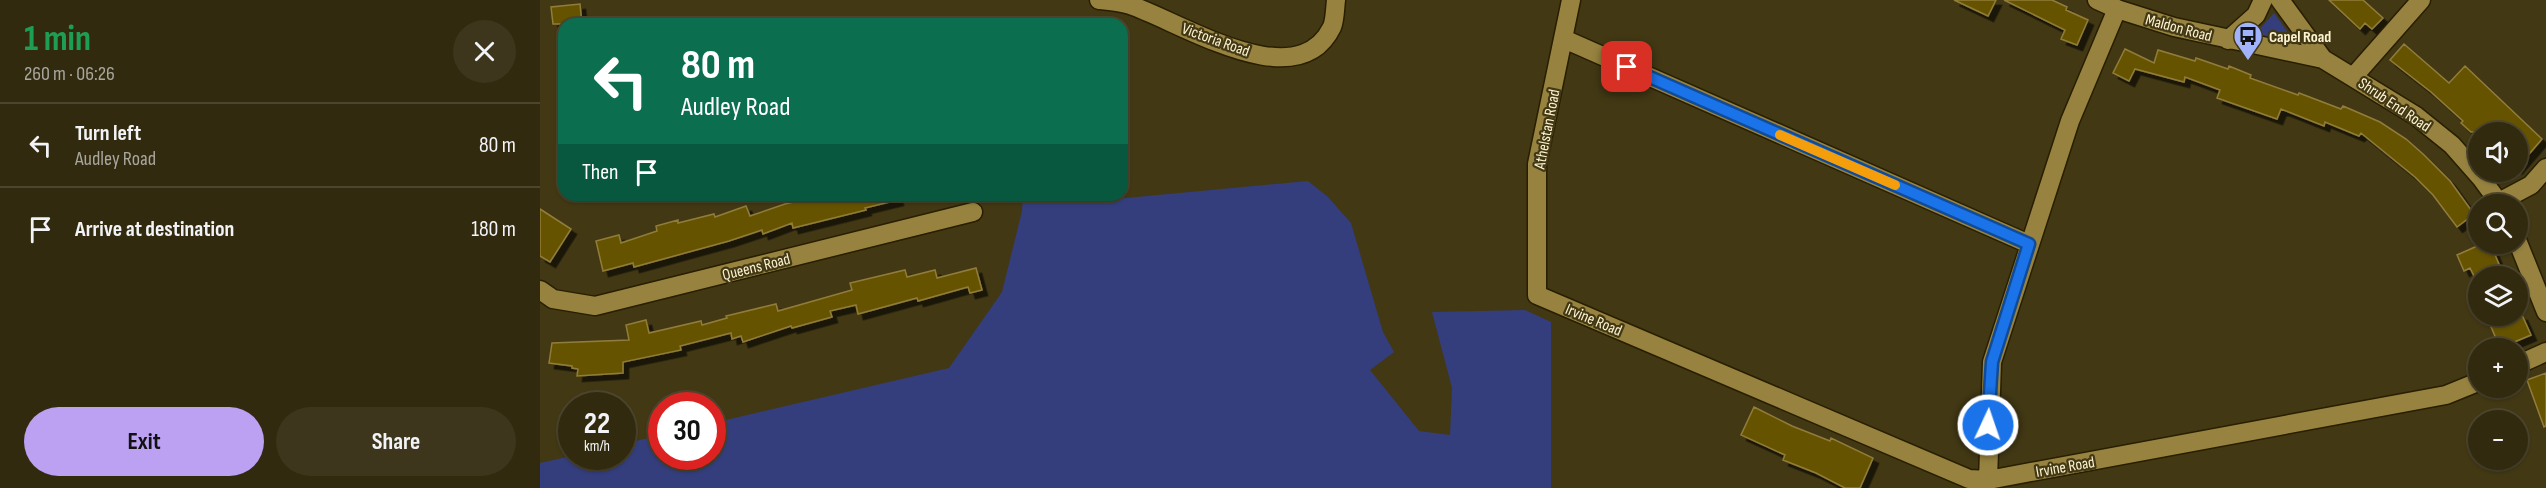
<!DOCTYPE html>
<html lang="en">
<head>
<meta charset="utf-8">
<style>
	body { margin:0; font-family:"Sofia Sans Condensed",sans-serif; background:#3d361d; color:#f1f3f6; height:100vh; display:flex; flex-direction:column; font-size:22px; white-space:nowrap }
	* { box-sizing:border-box; margin:0 }
	p { font-size:20px; color:#a8a79e }
	.icon { flex:none; width:33px; height:33px; fill:none; stroke:currentColor; stroke-width:2; stroke-linecap:round; stroke-linejoin:round }
	.map { position:relative; flex:1; overflow:hidden }
	.panel { display:flex; flex-direction:column; background:#322a0f; width:540px }
	.panel>* { flex:none }
	.guide { position:absolute; left:18px; top:18px; width:570px; height:183px; border-radius:18px; box-shadow:0 2px 4px #0004,0 0 0 2px #4d462f; background:#0b6e4f; color:#fff; overflow:hidden }
	.buttons { position:absolute; left:1928px; top:122px; display:grid; gap:12px }
	.buttons a { display:grid; place-items:center; width:60px; height:60px; border-radius:50%; background:#322a0f; box-shadow:0 2px 4px #0004,0 0 0 2px #4d462f; font-size:30px }
	.speed { position:absolute; left:18px; top:392px; display:flex; gap:12px; font-size:30px; font-weight:700; text-align:center }
	.speed>* { display:grid; place-content:center; width:78px; height:78px; border-radius:50%; background:#322a0f; box-shadow:0 2px 4px #0004,0 0 0 2px #4d462f; line-height:1 }
	.speed small { font-size:15px; font-weight:400 }
	.speed .limit { border:9px solid #d22; background:#fff; color:#111 }
	.pin { position:absolute; display:grid; place-items:center; width:51px; height:51px; color:#fff; margin:-26px; border-radius:12px; box-shadow:0 3px 9px #0006 }
	.me { position:absolute; width:66px; margin:-33px; rotate:3deg; stroke-linejoin:round; filter:drop-shadow(0 0 4px #0008) }
	.turn { display:flex; align-items:center; gap:21px; height:126px; padding:0 24px; font-size:27px }
	.turn .icon { width:78px; height:78px; stroke-width:2.5 }
	.turn b { display:block; font-size:42px; line-height:51px }
	.then { display:flex; align-items:center; height:57px; padding:0 24px; background:#0003; gap:12px; font-size:22px }
	.round { display:grid; place-items:center; flex:none; width:63px; height:63px; border-radius:32px; background:#3d361d }
	.head { display:flex; align-items:center; justify-content:space-between; height:102px; padding:0 24px }
	h1 { font-size:36px; font-weight:700; line-height:45px; color:#1e9e55 }
	.primary-button { display:flex; gap:12px; margin-top:auto; padding:12px 24px }
	.primary-button a { flex:1; height:69px; border-radius:36px; background:#bca0f2; color:#111; font-size:24px; font-weight:700; line-height:69px; text-align:center }
	.primary-button a+a { background:#3d361d; color:#f1f3f6 }
	ul { padding:0; list-style:none }
	li { display:flex; align-items:center; gap:18px; height:84px; padding:0 24px; border-top:2px solid #4d462f }
	li div { flex:1 }
	li b { display:block; font-size:22px }
	li em { font-style:normal }
	main { display:flex; flex:1; min-height:0 }
	.map>svg:first-child { display:block }
	.green { fill:#343e7c }
	.building { fill:#665303; stroke:#917d3a; stroke-width:1.5; filter:url(#shadow) }
	.lines { fill:none; stroke-linecap:round; stroke-linejoin:round }
	.street-casing { stroke:#281f00; stroke-width:21 }
	.secondary-casing { stroke:#281f00; stroke-width:21 }
	.street { stroke:#97833f; stroke-width:18 }
	.secondary { stroke:#97833f; stroke-width:18 }
	.route-casing { stroke:#114b97; stroke-width:15 }
	.route { stroke:#1a73e8; stroke-width:10 }
	.slow { stroke:#f59e0b; stroke-width:10 }
	.labels { text-anchor:middle; stroke-width:4.5; stroke-linejoin:round; paint-order:stroke }
	.street-label { font-size:16px; fill:#fdf3d1; stroke:#423814 }
	.poi-label { font-size:16px; font-weight:bold; fill:#fdf3d1; stroke:#423814; text-anchor:start }
</style>
</head>
<body>
<main>
<section class="panel">
<div class="head"><div><h1>1 min</h1><p>260 m · 06:26</p></div><a class="round"><svg class="icon" aria-label="close" viewBox="0 0 24 24"><path d="M6 6l12 12M18 6L6 18"/></svg></a></div>
<ul>
<li><svg class="icon" aria-label="left" viewBox="0 0 24 24"><path d="M17 20v-9H6M10 6l-5 5 5 5"/></svg><div><b>Turn left</b><p>Audley Road</p></div><em>80 m</em></li>
<li><svg class="icon" aria-label="arrive" viewBox="0 0 24 24"><path d="M6 21V4h12l-3 4 3 4H6"/></svg><div><b>Arrive at destination</b></div><em>180 m</em></li>
</ul>
<div class="primary-button"><a>Exit</a><a>Share</a></div>
</section>
<div class="map">
<svg width="2006" height="488" viewBox="0 0 2006 488">
	<defs>
		<filter id="shadow"><feDropShadow dx="5.5" dy="5.5" stdDeviation="0" flood-color="#0009"/></filter>
	</defs>
	<rect width="100%" height="100%" fill="#423814"/>
	<path class="green" d="M1734,13L1758,47L1715,34Z
		M768,181L788,197L811,223L843,332L854,352L830,370L879,431L910,435L912,388L892,312L985,310L1011,322V488H0V463L31,456H82L83,444L121,435L122,456H172L173,423L409,368L462,292L482,211L483,195H575V199Z"/>
	<path class="building" d="M1414,0H1456L1448,16Z
		M1464,0H1512L1527,7L1526,10L1548,20L1537,45L1521,39L1525,30Z
		M1789,0H1823L1843,18L1832,29L1825,23L1820,29Z
		M40,4L42,24H13L11,7Z
		M1864,44L1909,83L1925,66L2002,139L1977,168V132H1931L1921,123L1923,121L1891,92L1850,60Z
		M1585,49L1614,63L1618,50L1655,61L1656,58L1688,69L1689,66L1711,75L1710,78L1758,95L1759,93L1801,109L1803,106L1840,122L1866,139L1883,154L1910,181L1934,214L1917,227L1893,195L1875,177L1821,133L1819,136L1785,122L1784,126L1741,109L1737,119L1677,98L1680,90L1645,77L1644,82L1595,69L1589,81L1573,73Z
		M283,195H357L358,200L325,208L326,210L253,228L252,223L223,234L222,230L189,241L94,267L93,263L63,271L56,241L79,235L81,243L117,231L116,226L138,220V223L174,214L175,217L206,206L210,216L245,204Z
		M0,209L31,229L10,262L0,256Z
		M1944,243H1950L1964,276H1934L1930,268L1924,271L1917,255Z
		M436,268L442,290L430,293L428,287L378,301L377,298L318,314L316,305L290,311L292,317L252,328L251,326L203,342L201,336L192,339L191,333L140,346L141,350L83,362V373L37,376L38,369L32,368V366L9,363L12,343L89,340L86,325L106,320L109,333L161,321L162,325L187,318L186,316L236,304L238,311L312,290L310,283L365,270L367,277L395,270L397,278Z
		M1946,315H1982L1991,335L1960,348Z
		M2006,373V426L2004,427L1987,380Z
		M1214,407L1252,426L1290,441L1291,438L1333,458L1320,488H1305L1276,473L1243,460L1245,455L1201,435Z"/>
	<g class="lines">
		<g class="street-casing">
			<path id="street" d="M559,0C569,1 580,2 590,5C641,22 757,99 792,27C795,20 795,8 796,0
				M1031,0L997,164V295L1429,479L1448,480L1906,395L1938,382
				M1024,39L1489,244
				M1814,76L1881,0
				M1959,202L1991,185L2006,168
				M0,290L13,299L55,306L433,212
				M1977,365L2006,352
				M1448,480L1452,362L1530,121L1577,9"/>
		</g>
		<g class="secondary-casing">
			<path id="secondary" d="M1557,0L1577,9L1634,27L1783,59L1876,116L1912,145L1941,178L1960,204
				M1740,0L1783,59
				M1688,40L1716,15L1723,0
				M1977,240L2006,312"/>
		</g>
		<use href="#street" class="street"/>
		<use href="#secondary" class="secondary"/>
	</g>
	<g class="lines">
		<g class="route-casing">
			<path id="route" d="M1087,67L1489,244L1452,362L1448,425"/>
		</g>
		<use href="#route" class="route"/>
		<path class="slow" d="M1240,135L1355,185"/>
	</g>
	<defs>
		<g id="bus-pin" transform="scale(1.5)"><path d="M0 17L-7.5 6A9.5 9.5 0 1 1 7.5 6Z" fill="#a1b3fd" stroke="#423814"/><path d="M-5-6H5V4H4V6H2V4H-2V6H-4V4H-5ZM-3.5-4V0h7V-4ZM-3.5 1.2v1.5H-2V1.2ZM2 1.2v1.5H3.5V1.2Z" fill="#111"/></g>
	</defs>
	<g fill-rule="evenodd">
		<use href="#bus-pin" x="1708" y="36"/>
	</g>
	<g class="labels">
		<g class="street-label">
			<text transform="translate(1639 27) rotate(15)" y="6">Maldon Road</text>
			<text transform="translate(676 39) rotate(20)" y="6">Victoria Road</text>
			<text transform="translate(1855 104) rotate(34)" y="6">Shrub End Road</text>
			<text transform="translate(1006 129) rotate(-79)" y="6">Athelstan Road</text>
			<text transform="translate(216 266) rotate(-14)" y="6">Queens Road</text>
			<text transform="translate(1054 319) rotate(23)" y="6">Irvine Road</text>
			<text transform="translate(1525 466) rotate(-10)" y="6">Irvine Road</text>
		</g>
		<g class="poi-label">
			<text x="1729" y="42">Capel Road</text>
		</g>
	</g>
</svg>
<div class="buttons">
<a><svg class="icon" aria-label="sound" viewBox="0 0 24 24"><path d="M4 9h4l5-4v14l-5-4H4zM17 9q2 3 0 6"/></svg></a>
<a><svg class="icon" aria-label="search" viewBox="0 0 24 24"><circle cx="10" cy="10" r="6"/><path d="M15 15l6 6"/></svg></a>
<a><svg class="icon" aria-label="layers" viewBox="0 0 24 24"><path d="M12 4l9 5-9 5-9-5zM3 14l9 5 9-5"/></svg></a>
<a>+</a>
<a>−</a>
</div>
<div class="speed"><div>22<small>km/h</small></div><div class="limit">30</div></div>
<div class="pin" style="left:1087px;top:67px;background:#d93025"><svg class="icon" aria-label="arrive" viewBox="0 0 24 24"><path d="M6 21V4h12l-3 4 3 4H6"/></svg></div>
<svg class="me" style="left:1448px;top:425px" viewBox="-20 -20 40 40"><circle r="17" fill="#1a73e8" stroke="#fff" stroke-width="3"/><path d="M0-11L8 9 0 5-8 9z" fill="#fff"/></svg>
<div class="guide">
<div class="turn"><svg class="icon" aria-label="left" viewBox="0 0 24 24"><path d="M17 20v-9H6M10 6l-5 5 5 5"/></svg><div><b>80 m</b>Audley Road</div></div>
<div class="then">Then<svg class="icon" aria-label="arrive" viewBox="0 0 24 24"><path d="M6 21V4h12l-3 4 3 4H6"/></svg></div>
</div>
</div>
</main>
</body>
</html>
